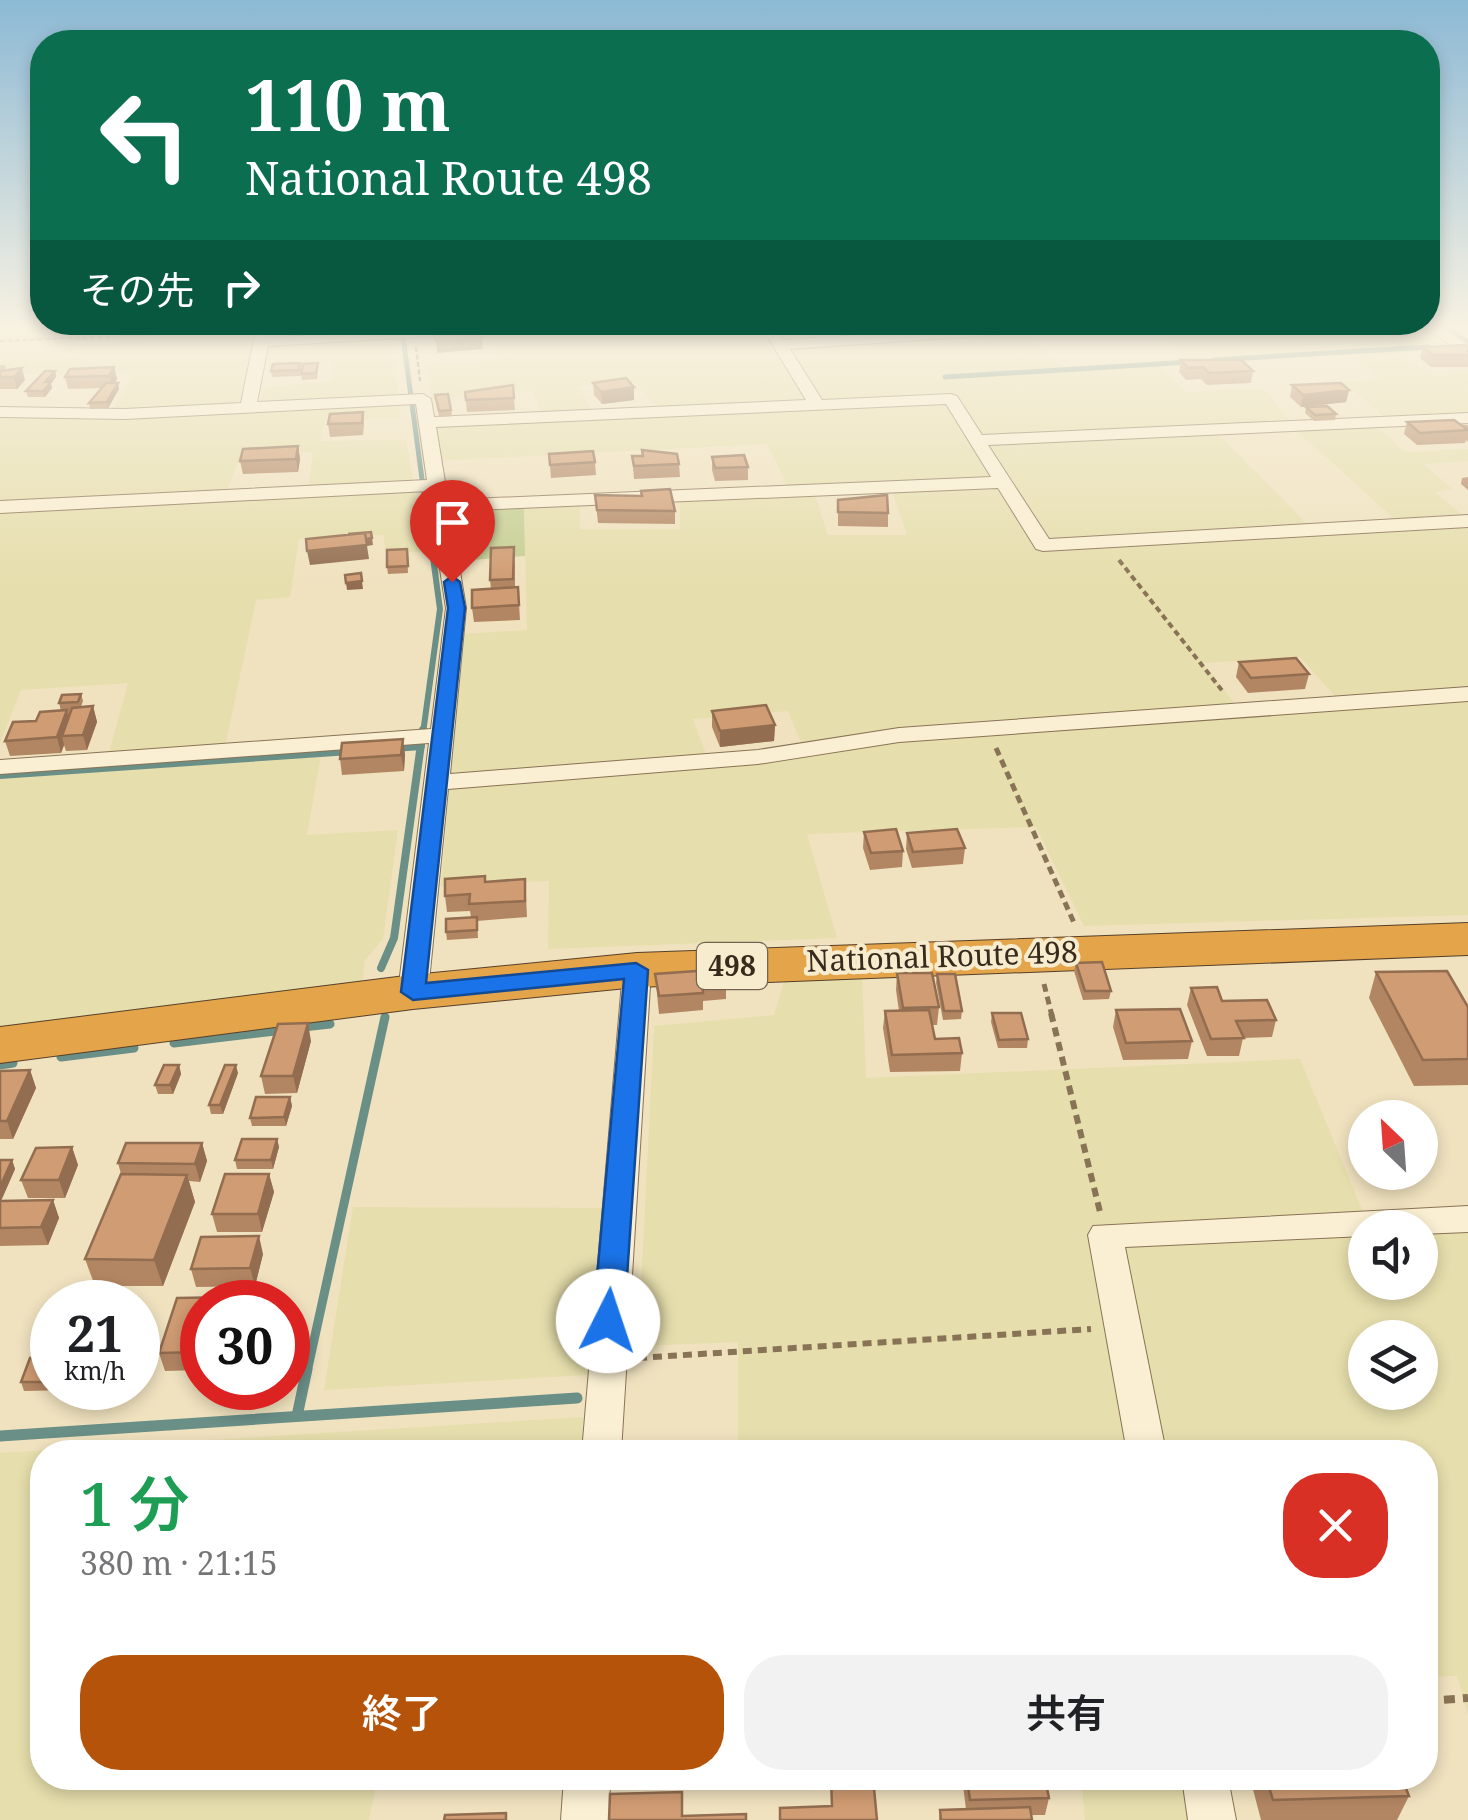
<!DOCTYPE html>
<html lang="ja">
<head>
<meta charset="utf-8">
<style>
	body { margin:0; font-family:"Noto Serif","Noto Sans JP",serif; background:#f2f2f2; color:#202124; height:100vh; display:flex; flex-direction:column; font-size:38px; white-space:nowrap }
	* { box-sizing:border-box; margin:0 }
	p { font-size:32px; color:#757577 }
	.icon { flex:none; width:55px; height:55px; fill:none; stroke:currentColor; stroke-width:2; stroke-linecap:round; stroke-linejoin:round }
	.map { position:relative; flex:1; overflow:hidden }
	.side { position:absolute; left:30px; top:1440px; width:1408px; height:350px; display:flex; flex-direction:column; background:#fff; border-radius:40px; box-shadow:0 5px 15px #0003 }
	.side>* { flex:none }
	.top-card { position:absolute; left:30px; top:30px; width:1410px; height:305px; border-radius:40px; box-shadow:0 5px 15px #0003; background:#0b6e4f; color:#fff; overflow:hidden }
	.needle { width:65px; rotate:335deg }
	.fabs { position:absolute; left:1348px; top:1100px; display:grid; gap:20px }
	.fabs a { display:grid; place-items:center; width:90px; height:90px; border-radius:50%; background:#fff; box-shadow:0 5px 15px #0003; font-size:50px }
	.speed { position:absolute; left:30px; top:1280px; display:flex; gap:20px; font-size:50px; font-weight:700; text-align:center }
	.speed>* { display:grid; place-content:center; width:130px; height:130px; border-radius:50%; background:#fff; box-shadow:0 5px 15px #0003; line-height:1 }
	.speed small { font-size:25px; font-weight:400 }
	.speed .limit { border:15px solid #d22; background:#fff; color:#111 }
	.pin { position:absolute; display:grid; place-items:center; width:85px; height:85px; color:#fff; margin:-102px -42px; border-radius:50% 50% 50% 0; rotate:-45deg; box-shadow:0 0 10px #0007 }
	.pin .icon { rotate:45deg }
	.me { position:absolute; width:110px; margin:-55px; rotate:4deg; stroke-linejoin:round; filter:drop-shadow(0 0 8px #0008) }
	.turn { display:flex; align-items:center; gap:35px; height:210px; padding:0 50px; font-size:45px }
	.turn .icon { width:130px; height:130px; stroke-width:2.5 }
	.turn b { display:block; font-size:70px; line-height:85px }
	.then { display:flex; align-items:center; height:95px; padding:0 50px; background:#0003; gap:20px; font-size:38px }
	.round { display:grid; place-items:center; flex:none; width:105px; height:105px; border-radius:40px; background:#f2f2f2 }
	.head { display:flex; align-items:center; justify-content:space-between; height:170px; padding:0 50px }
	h1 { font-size:60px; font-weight:600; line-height:75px; color:#1e9e55 }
	.primary-button { display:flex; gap:20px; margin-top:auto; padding:20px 50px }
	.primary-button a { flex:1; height:115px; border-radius:40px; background:#b45309; color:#fff; font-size:40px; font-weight:600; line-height:115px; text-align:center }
	.primary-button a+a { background:#f2f2f2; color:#202124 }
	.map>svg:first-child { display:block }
	.farmland { fill:#e6deac; fill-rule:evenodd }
	.green { fill:#c5ce92 }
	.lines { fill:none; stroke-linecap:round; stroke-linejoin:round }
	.stream-far4 { stroke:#698f87; stroke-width:5 }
	.stream-far3 { stroke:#698f87; stroke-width:6 }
	.stream-far2 { stroke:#698f87; stroke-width:8 }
	.stream-far1 { stroke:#698f87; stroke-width:9 }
	.stream { stroke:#698f87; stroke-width:11 }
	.street-casing { stroke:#897356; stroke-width:2 }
	.highway-casing { stroke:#56402b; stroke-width:2 }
	.path-far4 { stroke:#897356; stroke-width:2.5; stroke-dasharray:5 2.5; stroke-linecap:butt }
	.path-far3 { stroke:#897356; stroke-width:4; stroke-dasharray:6 4; stroke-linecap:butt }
	.path-far2 { stroke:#897356; stroke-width:5; stroke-dasharray:8 5; stroke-linecap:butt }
	.path-far1 { stroke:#897356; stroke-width:6; stroke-dasharray:9 6; stroke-linecap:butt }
	.path { stroke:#897356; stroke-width:8; stroke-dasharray:11 8; stroke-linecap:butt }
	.street { fill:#faefd2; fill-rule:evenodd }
	.highway { fill:#e4a44a; fill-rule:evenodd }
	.wall { fill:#b38663 }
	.shaded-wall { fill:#926d50 }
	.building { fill:#d09c73; stroke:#926d50; stroke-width:2.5 }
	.route { fill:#1a73e8; stroke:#114b97; stroke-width:2.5 }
	.labels { text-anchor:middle; stroke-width:8; stroke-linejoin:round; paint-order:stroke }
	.shield { fill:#f7ecce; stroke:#716451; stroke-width:2.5 }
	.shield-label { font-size:28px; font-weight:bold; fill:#382a1c }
	.street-label { font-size:30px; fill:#382a1c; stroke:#f7ecce }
</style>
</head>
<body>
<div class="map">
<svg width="1468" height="1820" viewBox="0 0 1468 1820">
	<rect width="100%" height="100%" fill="#f0e2bf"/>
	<path class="farmland" d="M0,329H177L0,339Z
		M482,329L1026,330L1063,368L1155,362L1187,392L1264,389L1297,430L1376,427L1407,452L1468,449V461L1424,464L1452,489L1435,492L1468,520V915L1084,926L1036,827L807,834L837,938L548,949L549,881L441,886L462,634L527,630L524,507L580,504V529H680V499L815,495L828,535H907L890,484L788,487L767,444L437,461L433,424L545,418L532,391L431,399L426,365L496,360ZM635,382L658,410L595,417L579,386ZM1296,430L1398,522L1312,529L1219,435ZM1300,657L1344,706L1243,714L1203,663ZM788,711L806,754L710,765L693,719Z
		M1152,329H1468V348L1460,342L1395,349L1429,373L1468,371V416L1387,420L1344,382L1379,379L1343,350L1188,360Z
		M255,333L241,405L112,412L133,373L0,374V344Z
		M392,338L398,395L260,403L264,388L331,380L330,363L268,367L272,346Z
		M399,405L401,418L325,421L320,441L406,440L414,483L308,489L313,452L241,455L226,493L0,504V417L115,419Z
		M414,489L424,552L386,553L383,535L299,539L290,597L256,600L225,747L108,756L128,683L21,690L0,743V510Z
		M321,755L307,835L398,830L383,939L365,960L362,987L0,1029V779Z
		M862,973L866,1078L1300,1059L1365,1217L1468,1212V1714L1457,1676L1425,1677V1452H738V1342L638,1346L654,1026L774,1015L785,978ZM1365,1228H1420V1282H1365ZM1365,1338H1420V1392H1365Z
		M353,1207L602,1208L588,1375L324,1390Z
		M583,1417L582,1452H42V1778H566V1784L376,1786L369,1820H0V1453Z
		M1081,1778H1188L1197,1820H1085Z"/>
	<path class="green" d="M524,507L525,556L458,561L454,509Z"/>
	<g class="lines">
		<path class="stream-far4" d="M402,329L426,509
			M1449,329L1468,342
			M1214,360L1429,347
			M945,377L1190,362"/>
		<path class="stream-far3" d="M423,733L440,609L426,506"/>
		<path class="stream-far2" d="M394,748L421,746
			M0,775L350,751
			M381,968L394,938L423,730"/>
		<path class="stream-far1" d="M303,1027L330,1024
			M174,1043L284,1030
			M61,1057L134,1048
			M0,1065L13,1063
			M307,1372L385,1017"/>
		<path class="stream" d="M297,1416L307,1369
			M0,1436L577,1398"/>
		<g class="street-casing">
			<path id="street" d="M256,329H271L270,337L490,329L483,333L268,346L257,402L423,394L431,399L434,417L806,400L766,334L773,330L784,340L948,329H1030L1023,333L790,349L822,400L951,394L957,396L982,435L1468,413V423L988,445L1049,539L1468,515V527L1043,551L1036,549L998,488L450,511L466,608L450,774L758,750L899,728L1468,687V701L899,742L758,764L448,789L428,992L423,999H403L398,992L429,743L0,774V760L431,729L446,608L428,491L0,513V501L427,480L416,404L125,419L0,417V407L125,409L241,403ZM946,404L991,477L448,500L436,427Z
				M1427,329H1445L1468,345V357Z
				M637,961L651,970L621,1452H582L623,970Z
				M1468,1206V1232L1420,1234V1228H1365V1236L1125,1247L1166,1452H1127L1088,1235L1093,1226Z
				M564,1778H610L609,1820H561Z
				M1182,1778H1228L1236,1820H1188Z"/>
		</g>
		<g class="highway-casing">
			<path id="highway" d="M1468,923V955L637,987L413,1009L0,1063V1027L413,975L637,953Z"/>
		</g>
		<path class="path-far4" d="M0,341L246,331
			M416,347L420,381"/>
		<path class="path-far3" d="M1119,560L1224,693"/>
		<path class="path-far2" d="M996,748L1075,925
			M1044,984L1052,1016"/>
		<path class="path-far1" d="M1051,1013L1101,1216
			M638,1358L1091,1329"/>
		<path class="path" d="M1425,1701L1468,1698"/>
		<use href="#street" class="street"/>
		<use href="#highway" class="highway"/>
	</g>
	<path class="wall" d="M1423,347H1468V367H1431L1420,358Z
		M1181,360L1253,371L1251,383L1207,385L1201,379L1186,380L1179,372Z
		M0,365H5L6,370L25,380L17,389H0Z
		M114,367L117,379L115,383L119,389L108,408L90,409L89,403L102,388L68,389L65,377Z
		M301,369L300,376L272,377L271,371Z
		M318,369L317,379L302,380L301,374Z
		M55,371L56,377L51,383L52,388L45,397H28L26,391Z
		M593,383L634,387V400L602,404L594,395Z
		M513,385L515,410L467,412L465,392Z
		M1292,385L1349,390L1346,402L1301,407L1290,397Z
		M448,394L452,416L439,417L435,395Z
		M1306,407L1336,414L1335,420L1314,421L1305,413Z
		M363,412L364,425L363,435L330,437L328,424Z
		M1407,422L1468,425V442L1466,440L1465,443L1417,445L1404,434Z
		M298,446L300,459L298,472L243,474L240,461Z
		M642,450L679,464L680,477L634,479L632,456H642Z
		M549,454L595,462L596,475L551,478Z
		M712,457L748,467V480L715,481L712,470Z
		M1468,477V490L1461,484L1462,478Z
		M595,495L641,496L675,511V524L598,523Z
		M838,500L888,513V527L838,526Z
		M407,549L408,573L388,574L387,567Z
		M515,561V588L518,587L520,620L474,622L472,608L491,589L490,580Z
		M1239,662L1309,674L1305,689L1248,693L1236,677Z
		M81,694L83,701L81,707L93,706L97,722L87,750L66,751L64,745L61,753L10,756L5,741L36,721L61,711L59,703Z
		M712,711L775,725L774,741L720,747L712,727Z
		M405,754L404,771L342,775L340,759Z
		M864,832L903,851L902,867L870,870L863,848Z
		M907,833L965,848L963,864L912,868L906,849Z
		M486,882L526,896L527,917L477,921L478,938L447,940L446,932L471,917L470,911L447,912L445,896Z
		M1076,963L1111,991L1109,999L1083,1000L1074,971Z
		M1376,972L1468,1007V1085L1414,1086L1369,998Z
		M897,973L939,1007L937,1025H932L935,1039L962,1053L960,1071L890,1072L883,1028L885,1011H899L896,990Z
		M655,974L726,982V999L703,1001V1010L659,1014Z
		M937,974L962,1011L961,1019L943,1020L936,983Z
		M1191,988L1222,1001L1276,1020L1272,1037L1243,1038L1239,1056H1207L1187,1005Z
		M1116,1010L1192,1041L1188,1059L1123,1060L1113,1027Z
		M992,1013L1028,1039L1027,1048H998L991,1022Z
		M311,1041L297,1093L265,1094L261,1076Z
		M179,1065L181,1074L173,1094H158L155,1085Z
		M30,1070L36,1088L13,1139H0V1071Z
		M238,1073L223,1114H211L209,1105Z
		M290,1097L292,1106L286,1126H252L250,1118Z
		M277,1139L279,1147L273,1169H237L235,1160Z
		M202,1143L207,1161L200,1182L189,1181L195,1202L163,1286H95L85,1259L121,1174L118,1163Z
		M72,1147L78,1165L65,1198H28L21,1180Z
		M0,1160H12L15,1169L1,1201L53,1200L59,1218L48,1245L0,1246Z
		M269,1174L274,1192L262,1232H217L212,1214Z
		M263,1254L255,1286L196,1287L191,1269Z
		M236,1297L238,1302H202V1370L165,1371L159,1353L177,1298Z
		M138,1323H149L152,1332L145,1355H138Z
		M52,1325V1356L38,1357L34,1348Z
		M52,1358V1388H72L71,1390L24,1391L21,1382Z
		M962,1778H1045L1049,1798L1045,1815H1031L1032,1820H939L940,1810L966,1809Z
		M1250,1778H1402L1409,1796L1397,1820H1261Z"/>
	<path class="shaded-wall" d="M482,337L483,349L437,353L436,341Z
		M114,367L117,379L112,388L109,376Z
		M22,368L25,380L17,389L14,377Z
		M55,371L56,377L51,383L52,388L45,397L43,391L45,382Z
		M118,383L119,389L108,408L107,402Z
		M634,387V400L602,404L601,392Z
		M1349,390L1346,402L1301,407L1303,395Z
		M298,446L300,459L298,472L296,459Z
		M372,538L373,545L367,546L369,559L310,565L307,551L349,541Z
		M362,581L363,589L347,590L346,583Z
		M93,706L97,722L87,750L83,735Z
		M67,710L71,726L62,736L64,745L61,753L57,737Z
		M775,725L774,741L720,747V731Z
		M403,739L405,754L404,771L401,755Z
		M308,1023L311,1041L297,1093L293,1076Z
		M179,1065L181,1074L173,1094L170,1085Z
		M236,1065L238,1073L223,1114L220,1105Z
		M30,1070L36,1088L13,1139L7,1121Z
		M290,1097L292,1106L286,1126L284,1117Z
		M277,1139L279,1147L273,1169L271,1160Z
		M202,1143L207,1161L200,1182L195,1164Z
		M72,1147L78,1165L65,1198L59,1180Z
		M12,1160L15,1169L0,1203V1187Z
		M269,1174L274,1192L262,1232L258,1214Z
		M187,1175L195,1202L163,1286L154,1260Z
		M53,1200L59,1218L48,1245L41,1227Z
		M259,1236L263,1254L255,1286L250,1268Z
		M288,1315L291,1328L288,1341Z
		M149,1323L152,1332L145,1355L142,1346Z
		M138,1356L142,1365L138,1378Z"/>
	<path class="building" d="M465,329H478L482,337L436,341L433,332Z
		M1465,345L1468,347V355H1434L1423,347Z
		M1181,360H1241L1253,371L1209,373L1203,367L1188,368Z
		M300,363L299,370L271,371L273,364Z
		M318,363L316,373L301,374L303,364Z
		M114,367L109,376L65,377L70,369Z
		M22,368L14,377H0V371Z
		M45,371H55L45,382H51L43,391H26Z
		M626,378L634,387L601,392L593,383Z
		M106,383H118L107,402L89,403Z
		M1341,383L1349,390L1303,395L1292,385Z
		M513,385L514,398L466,400L465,392Z
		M448,394L451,410L439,411L435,395Z
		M1327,406L1336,414L1315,415L1306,407Z
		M363,412L362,423L328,424L330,414Z
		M1454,420L1468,430L1420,433L1407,422Z
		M298,446L296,459L240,461L243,449Z
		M642,450L677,454L679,464L634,466L632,456H643Z
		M593,451L595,462L550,465L549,454Z
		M744,455L748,467L715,468L712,457Z
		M670,489L675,511L597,510L595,495L642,496L641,491Z
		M887,495L888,513L838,512V500Z
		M371,532L372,538L366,539L365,533L348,534Z
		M365,533L367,545L307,551L306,539Z
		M514,547L513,579L490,580L491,548Z
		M407,549L408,566L387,567V550Z
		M361,573L362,581L346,583L345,575Z
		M518,587L519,605L472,608V590Z
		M1296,658L1309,674L1251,678L1239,662Z
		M81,694L78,702L59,703L62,695Z
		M766,705L775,725L720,731L712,711Z
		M93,706L83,735L62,736L72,708Z
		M67,710L57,737L5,741L13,722L36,721L40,712Z
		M403,739L401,755L340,759L342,743Z
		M896,829L903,851L871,853L864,832Z
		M957,829L965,848L913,852L907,833Z
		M485,876V882L525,879V901L469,904L470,894L445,896V879Z
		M477,917V930L446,932V919Z
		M1102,962L1111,991H1085L1076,963Z
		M724,969L726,982L702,984L703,993L659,996L655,974Z
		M1447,971L1468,1007V1059L1423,1060L1376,972Z
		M897,973H932L939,1007L903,1008Z
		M937,974H955L962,1011H944Z
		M1217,987L1222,1001L1267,1000L1276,1020L1236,1021L1244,1038L1211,1039L1191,988Z
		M1180,1009L1192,1041L1126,1043L1116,1010Z
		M929,1010L935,1039L959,1038L962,1053L892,1055L885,1011Z
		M992,1013H1021L1028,1039L999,1040Z
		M308,1023L293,1076H261L278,1024Z
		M164,1065H179L170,1085H155Z
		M225,1065H236L220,1105H209Z
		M30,1070L7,1121H0V1071Z
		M256,1097H290L284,1117L250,1118Z
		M242,1139H277L271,1160H235Z
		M126,1143H202L195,1164L118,1163Z
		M72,1147L59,1180H21L36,1148Z
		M0,1160H12L0,1187Z
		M121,1174L187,1175L154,1260L85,1259Z
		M225,1174H269L258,1214H212Z
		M53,1200L41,1227L0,1228V1201Z
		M259,1236L250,1268L191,1269L201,1237Z
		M236,1297L235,1302H202V1352L159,1353L177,1298Z
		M138,1323H149L142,1346H138Z
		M43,1325H52V1347L34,1348Z
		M30,1358H52V1382H21Z
		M873,1778L877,1820H780V1808L832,1806L831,1779Z
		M967,1778H1045L1049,1798L970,1800Z
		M1266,1778H1402L1409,1796L1273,1800Z
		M682,1792V1816L746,1814V1820H609L610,1794Z
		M1030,1807L1032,1820H941L940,1810Z
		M506,1813V1820H444L445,1815Z"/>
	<linearGradient id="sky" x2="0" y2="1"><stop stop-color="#8cb9d5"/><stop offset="0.56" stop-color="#f8f2e2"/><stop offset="1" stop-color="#f8f2e2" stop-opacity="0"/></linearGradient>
	<rect width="1468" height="584" fill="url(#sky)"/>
	<path class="route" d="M452,576L460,582L465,608L426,983L636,963L648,970L624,1321L619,1330L608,1333L598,1330L593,1321L624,979L413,1000L401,992L448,608L444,582Z"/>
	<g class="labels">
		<rect class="shield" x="697" y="943" width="70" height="46" rx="8"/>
		<g class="shield-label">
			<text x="732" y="976">498</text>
		</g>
		<g class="street-label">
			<text transform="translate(942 957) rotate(-2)" y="10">National Route 498</text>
		</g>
	</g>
</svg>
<div class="fabs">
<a><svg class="needle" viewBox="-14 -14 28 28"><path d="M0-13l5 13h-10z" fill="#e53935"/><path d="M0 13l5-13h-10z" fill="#757577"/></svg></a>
<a><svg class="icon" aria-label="sound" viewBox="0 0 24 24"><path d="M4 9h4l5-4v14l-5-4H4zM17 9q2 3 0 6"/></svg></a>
<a><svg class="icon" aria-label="layers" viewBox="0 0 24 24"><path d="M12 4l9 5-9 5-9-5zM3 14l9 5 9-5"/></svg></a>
</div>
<div class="speed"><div>21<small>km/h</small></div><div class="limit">30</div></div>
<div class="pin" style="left:452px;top:582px;background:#d93025"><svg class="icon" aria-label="arrive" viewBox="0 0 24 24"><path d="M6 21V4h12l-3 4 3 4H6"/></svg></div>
<svg class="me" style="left:608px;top:1321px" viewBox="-20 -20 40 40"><circle r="19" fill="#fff"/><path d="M0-13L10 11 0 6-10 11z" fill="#1a73e8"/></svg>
<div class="top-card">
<div class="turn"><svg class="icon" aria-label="left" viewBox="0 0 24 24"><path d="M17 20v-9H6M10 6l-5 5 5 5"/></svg><div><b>110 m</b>National Route 498</div></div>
<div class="then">その先<svg class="icon" aria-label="right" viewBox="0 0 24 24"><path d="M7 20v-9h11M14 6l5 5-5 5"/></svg></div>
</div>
<section class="side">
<div class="head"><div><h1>1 分</h1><p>380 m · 21:15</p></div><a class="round" style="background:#d93025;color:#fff"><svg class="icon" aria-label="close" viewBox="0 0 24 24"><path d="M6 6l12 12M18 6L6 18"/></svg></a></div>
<div class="primary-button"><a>終了</a><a>共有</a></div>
</section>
</div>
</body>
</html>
